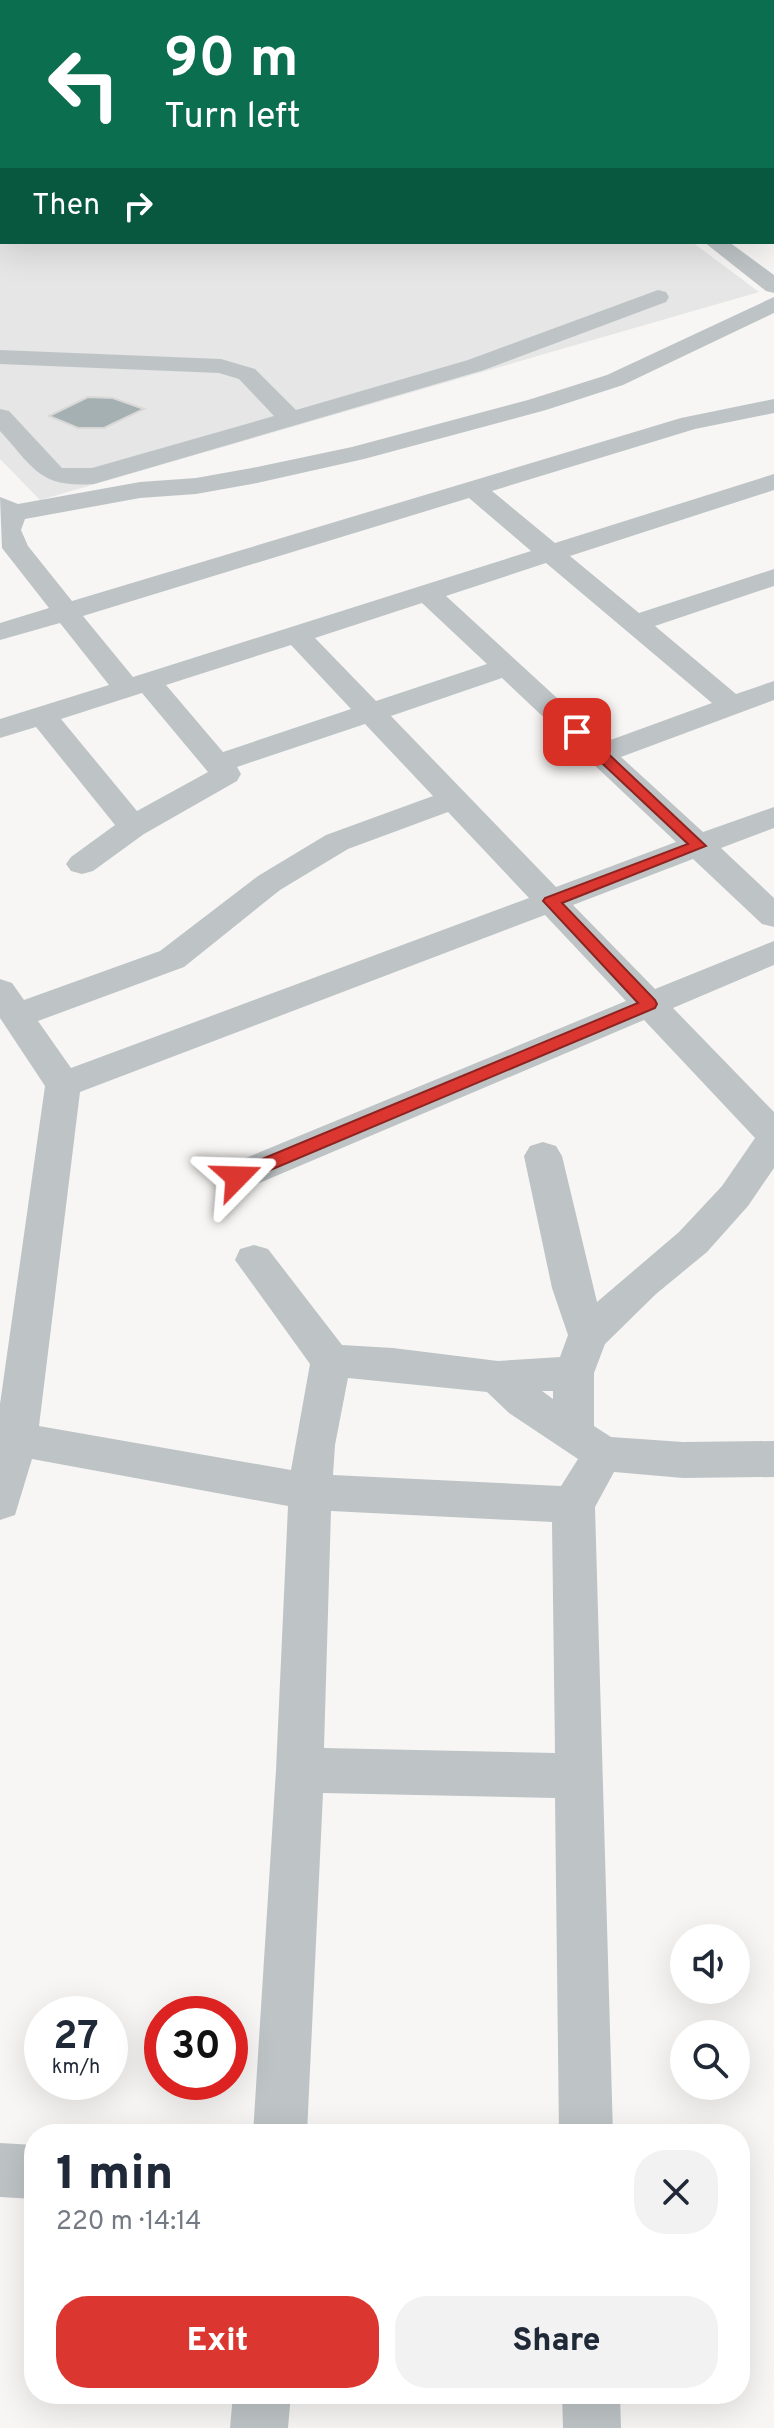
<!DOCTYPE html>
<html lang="en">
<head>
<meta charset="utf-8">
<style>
	body { margin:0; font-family:Overpass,sans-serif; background:#f2f2f3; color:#1f2937; height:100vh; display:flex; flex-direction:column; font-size:30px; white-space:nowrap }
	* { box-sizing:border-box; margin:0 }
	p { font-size:26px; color:#747a83 }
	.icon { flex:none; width:44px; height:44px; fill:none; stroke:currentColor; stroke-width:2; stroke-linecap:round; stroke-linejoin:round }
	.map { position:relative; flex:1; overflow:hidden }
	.sheet { position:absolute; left:24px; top:2124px; width:726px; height:280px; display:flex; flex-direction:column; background:#fff; border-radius:32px; box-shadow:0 8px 32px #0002 }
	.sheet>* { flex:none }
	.hud { position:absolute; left:0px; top:0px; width:774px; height:244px; box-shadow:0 8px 32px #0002; background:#0b6e4f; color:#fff; overflow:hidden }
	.fabs { position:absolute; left:670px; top:1924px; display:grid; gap:16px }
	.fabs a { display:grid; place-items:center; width:80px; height:80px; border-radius:50%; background:#fff; box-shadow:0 8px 32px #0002; font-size:40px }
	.speed { position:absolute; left:24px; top:1996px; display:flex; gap:16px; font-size:40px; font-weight:700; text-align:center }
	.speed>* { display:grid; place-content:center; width:104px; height:104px; border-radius:50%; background:#fff; box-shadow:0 8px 32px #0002; line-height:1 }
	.speed small { font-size:20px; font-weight:400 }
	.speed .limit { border:12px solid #d22; background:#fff; color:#111 }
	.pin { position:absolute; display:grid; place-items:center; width:68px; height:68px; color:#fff; margin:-34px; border-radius:16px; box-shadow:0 4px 12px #0006 }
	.me { position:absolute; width:88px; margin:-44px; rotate:68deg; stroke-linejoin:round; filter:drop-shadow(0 0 6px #0008) }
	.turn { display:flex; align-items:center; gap:28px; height:168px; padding:0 32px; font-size:36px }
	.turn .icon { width:104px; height:104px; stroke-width:2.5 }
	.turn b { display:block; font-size:56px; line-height:68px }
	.then { display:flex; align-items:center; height:76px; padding:0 32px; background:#0003; gap:16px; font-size:30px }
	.round { display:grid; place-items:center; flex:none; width:84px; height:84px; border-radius:32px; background:#f2f2f3 }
	.summary { display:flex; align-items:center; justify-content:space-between; height:136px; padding:0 32px }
	h1 { font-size:48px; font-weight:800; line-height:60px }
	.button { display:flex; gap:16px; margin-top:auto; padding:16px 32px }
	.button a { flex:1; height:92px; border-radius:32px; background:#db3630; color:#fff; font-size:32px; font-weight:800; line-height:92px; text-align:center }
	.button a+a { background:#f2f2f3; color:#1f2937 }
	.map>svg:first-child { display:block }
	.built { fill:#e5e6e5 }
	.building { fill:#a5b0b3; stroke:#d9d8d7; stroke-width:2 }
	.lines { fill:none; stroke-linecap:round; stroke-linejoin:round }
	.minor { fill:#bec4c6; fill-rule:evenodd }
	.route { fill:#db3630; stroke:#8e231f; stroke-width:2 }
</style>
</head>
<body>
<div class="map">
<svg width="774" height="2428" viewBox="0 0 774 2428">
	<rect width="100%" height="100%" fill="#f7f6f4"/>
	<path class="built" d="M0,242H692L759,292L40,500L0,459Z"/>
	<path class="building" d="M88,397L113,398L144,409L104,428H78L49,416Z"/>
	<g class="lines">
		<path class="minor" d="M168,0H186L187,2H169Z
			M388,0H406L408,2H390Z
			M515,0H533L535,2H517Z
			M653,0H673L675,2H655Z
			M746,0H765L767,2H748Z
			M0,2H3L2,12H0Z
			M772,56L774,57V69L772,68Z
			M2,118V130L0,131V119Z
			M0,151H2V165H0Z
			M772,160H774V172H772Z
			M772,195H774V208H772Z
			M704,242H729L774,275V293L766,291Z
			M658,290L666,292L669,297L666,302L484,370L94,484C39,488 34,468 0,431V409L9,411L62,468H92L274,416L239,379L219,373L0,364V350L221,359L255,369L296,410L468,360Z
			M774,297V313L623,385L546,410L364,459L257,483L196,494L140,498L25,519L21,530L28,546L72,601L681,418L774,399V413L695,429L492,491L555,543L774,474V490L570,556L639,613L774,569V586L655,626L736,694L774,681V700L621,757L703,832L774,807V828L721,848L774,898V927L762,924L693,859L573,905L655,989L774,941V965L673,1008L774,1112V1168L748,1206L707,1252L656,1294L605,1344L594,1373V1426L611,1437L683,1442L774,1441V1477L683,1478L614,1472L595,1507L613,2134H559L555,1798L323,1793L307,2134H253L276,1770L288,1506L32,1459L15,1515L0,1520V1404L45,1086L0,1018V979L12,983L24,1000L160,951L258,876L326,835L433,796L365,724L237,767L241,774L237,781L144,834L93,871L82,874L71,871L66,864L71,857L115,825L36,727L0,738V719L109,685L60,623L0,640V623L49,608L2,548L0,497L18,504L140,482L196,478L257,467L352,447L528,400L607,375ZM469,498L531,551L133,677L83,616ZM546,563L712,703L605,742L446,596ZM422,603L487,664L376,701L315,638ZM291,645L351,709L223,752L166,685ZM502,678L676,842L556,887L391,716ZM142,693L208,772L137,811L61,719ZM448,812L529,898L71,1068L38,1021L184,967L280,890L348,849ZM545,915L626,1001L224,1167L218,1177L224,1187L237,1191L250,1187L644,1020L755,1138L722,1186L679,1232L597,1302L562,1156L556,1146L543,1142L530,1146L524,1156L552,1288L568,1335L560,1357L498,1361L393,1348L342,1345L268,1249L254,1245L240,1249L235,1260L310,1364L291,1470L39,1426L80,1092ZM348,1378L487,1392L509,1413L578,1459L561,1486L333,1475L335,1445ZM542,1391H553V1399ZM331,1511L552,1522L555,1753L324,1748Z
			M0,2143L34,2145V2199L0,2197Z
			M233,2394H291L288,2428H230Z
			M562,2394H620L621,2428H563Z"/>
	</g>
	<path class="route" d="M577,728L582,729L706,846L562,903L655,1000L657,1004L655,1008L244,1181H231L228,1177L231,1172L638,1003L543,901L545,898L688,844L572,735V729Z"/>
</svg>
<div class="fabs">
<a><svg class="icon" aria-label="sound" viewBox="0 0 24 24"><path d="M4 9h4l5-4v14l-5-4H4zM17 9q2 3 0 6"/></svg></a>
<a><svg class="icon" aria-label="search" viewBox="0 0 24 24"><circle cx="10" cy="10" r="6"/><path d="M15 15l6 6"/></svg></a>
</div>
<div class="speed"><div>27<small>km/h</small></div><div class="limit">30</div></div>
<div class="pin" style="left:577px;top:732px;background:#d93025"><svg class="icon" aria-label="arrive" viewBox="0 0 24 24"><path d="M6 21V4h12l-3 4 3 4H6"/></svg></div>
<svg class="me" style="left:237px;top:1177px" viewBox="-20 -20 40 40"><path d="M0-17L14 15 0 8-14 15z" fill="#db3630" stroke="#fff" stroke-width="4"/></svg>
<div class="hud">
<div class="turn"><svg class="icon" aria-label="left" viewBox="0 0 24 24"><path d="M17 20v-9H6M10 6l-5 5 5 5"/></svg><div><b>90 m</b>Turn left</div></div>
<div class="then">Then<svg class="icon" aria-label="right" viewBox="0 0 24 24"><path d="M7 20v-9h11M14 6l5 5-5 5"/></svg></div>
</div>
<section class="sheet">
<div class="summary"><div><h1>1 min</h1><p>220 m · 14:14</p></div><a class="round"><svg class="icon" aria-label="close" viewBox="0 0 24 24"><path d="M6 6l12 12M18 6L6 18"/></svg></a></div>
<div class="button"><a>Exit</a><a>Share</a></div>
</section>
</div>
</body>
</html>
